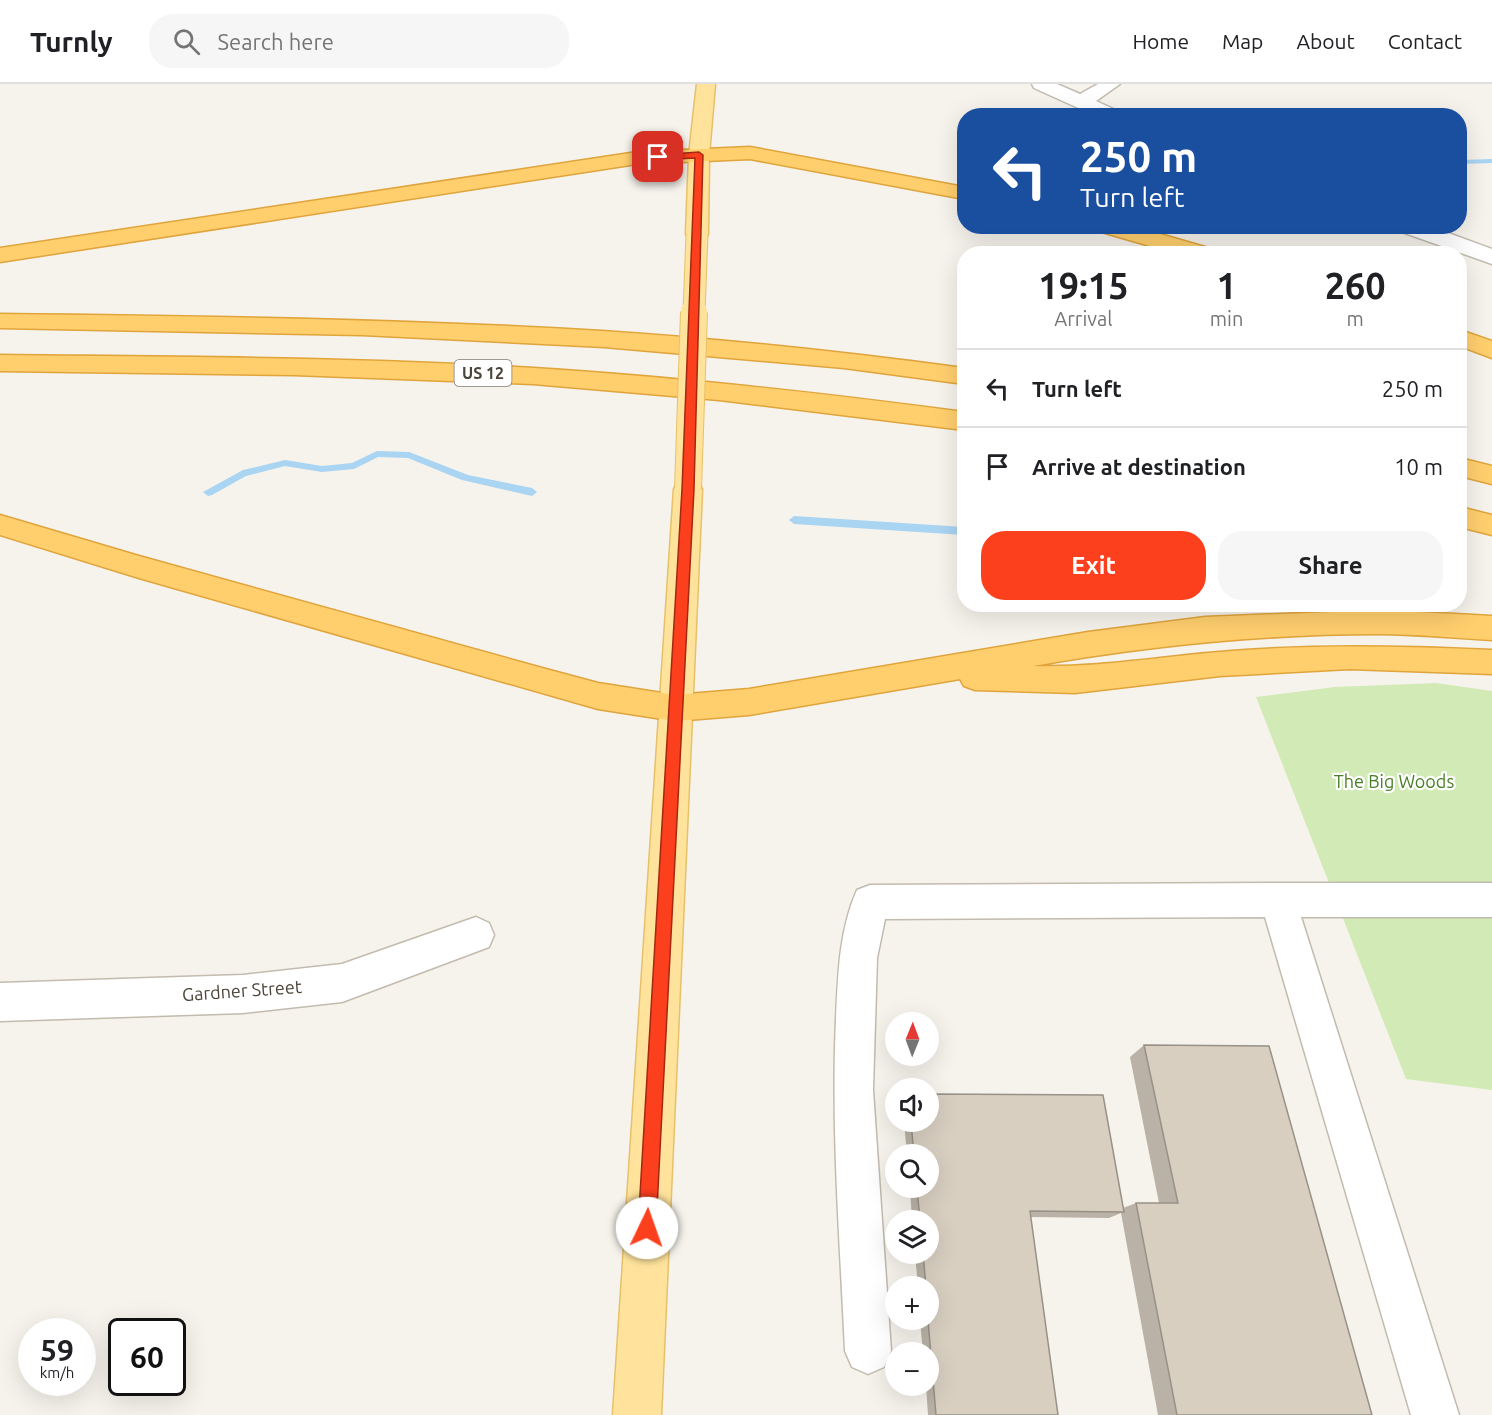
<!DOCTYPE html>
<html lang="en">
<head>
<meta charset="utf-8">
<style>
	body { margin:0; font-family:Ubuntu,sans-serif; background:#f6f6f6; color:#202124; height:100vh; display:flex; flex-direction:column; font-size:22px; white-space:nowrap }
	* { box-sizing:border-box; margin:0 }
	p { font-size:20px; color:#757577 }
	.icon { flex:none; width:33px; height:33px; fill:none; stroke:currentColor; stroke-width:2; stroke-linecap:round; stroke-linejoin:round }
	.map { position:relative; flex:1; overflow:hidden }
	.sheet { position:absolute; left:957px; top:162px; width:510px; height:366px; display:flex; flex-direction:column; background:#fff; border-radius:24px; box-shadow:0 6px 24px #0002 }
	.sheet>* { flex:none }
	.guide { position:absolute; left:957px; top:24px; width:510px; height:126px; border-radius:24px; box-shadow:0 6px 24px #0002; background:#1a4fa0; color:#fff; overflow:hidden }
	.needle { width:39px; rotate:1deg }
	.buttons { position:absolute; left:885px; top:928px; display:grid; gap:12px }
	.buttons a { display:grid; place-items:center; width:54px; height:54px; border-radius:50%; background:#fff; box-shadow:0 6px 24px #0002; font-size:30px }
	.speed { position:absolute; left:18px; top:1234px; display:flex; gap:12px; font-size:30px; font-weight:700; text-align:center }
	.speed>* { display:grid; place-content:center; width:78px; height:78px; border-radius:50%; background:#fff; box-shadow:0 6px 24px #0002; line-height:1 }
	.speed small { font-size:15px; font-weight:400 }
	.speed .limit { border:3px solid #111; border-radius:9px; background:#fff; color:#111 }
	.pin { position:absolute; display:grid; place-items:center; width:51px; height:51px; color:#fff; margin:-26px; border-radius:12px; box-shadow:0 3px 9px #0006 }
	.me { position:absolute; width:66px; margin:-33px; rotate:3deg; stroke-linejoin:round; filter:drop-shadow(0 0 4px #0008) }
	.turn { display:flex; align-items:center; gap:21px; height:126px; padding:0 24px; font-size:27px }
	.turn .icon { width:78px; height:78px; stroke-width:2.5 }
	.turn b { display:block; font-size:42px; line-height:51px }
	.eta { display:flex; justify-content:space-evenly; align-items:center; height:102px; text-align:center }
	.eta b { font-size:36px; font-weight:700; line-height:42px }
	.button { display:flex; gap:12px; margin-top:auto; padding:12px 24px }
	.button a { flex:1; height:69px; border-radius:24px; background:#fc3f1d; color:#fff; font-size:24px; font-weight:700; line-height:69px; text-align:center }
	.button a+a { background:#f6f6f6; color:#202124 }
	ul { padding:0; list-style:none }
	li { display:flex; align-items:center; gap:18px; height:78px; padding:0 24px; border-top:2px solid #e0e0e0 }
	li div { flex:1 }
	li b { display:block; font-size:22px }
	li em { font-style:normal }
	header { display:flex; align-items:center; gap:36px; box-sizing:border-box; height:84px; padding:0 30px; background:#fff; border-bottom:2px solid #e0e0e0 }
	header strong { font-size:28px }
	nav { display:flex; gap:33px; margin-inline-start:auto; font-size:21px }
	.search { width:420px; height:54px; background:#f6f6f6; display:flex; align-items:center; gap:15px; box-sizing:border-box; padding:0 21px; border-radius:24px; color:#757577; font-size:22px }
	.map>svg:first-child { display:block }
	.green { fill:#d2eab5 }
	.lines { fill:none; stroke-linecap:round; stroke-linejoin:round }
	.stream { fill:#a9d4f2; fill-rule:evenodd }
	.minor-casing { stroke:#c2bbae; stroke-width:3 }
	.major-casing { stroke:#e6c16a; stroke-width:3 }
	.highway-casing { stroke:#e0a43c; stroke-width:3 }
	.minor { fill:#fff; fill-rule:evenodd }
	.major { fill:#ffe39c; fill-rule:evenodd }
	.highway { fill:#ffcf6e; fill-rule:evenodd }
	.major-bridge-far1-casing { stroke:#e6c16a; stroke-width:23; stroke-linecap:butt }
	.major-bridge-casing { stroke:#e6c16a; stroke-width:28; stroke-linecap:butt }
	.major-bridge-far1 { stroke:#ffe39c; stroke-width:21 }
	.major-bridge { stroke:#ffe39c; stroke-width:26 }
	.wall { fill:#bab2a6 }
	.building { fill:#d8cfc1; stroke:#979187; stroke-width:1.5 }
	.route { fill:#fc3f1d; stroke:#a42913; stroke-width:1.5 }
	.labels { text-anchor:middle; stroke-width:4.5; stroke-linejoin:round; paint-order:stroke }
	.shield { fill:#fff; stroke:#817c74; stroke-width:1.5 }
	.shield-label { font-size:16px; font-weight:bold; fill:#4b4439 }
	.park-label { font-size:18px; fill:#4a7f2a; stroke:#fff }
	.street-label { font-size:18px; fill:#4b4439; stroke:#fff }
</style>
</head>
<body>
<header>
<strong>Turnly</strong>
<div class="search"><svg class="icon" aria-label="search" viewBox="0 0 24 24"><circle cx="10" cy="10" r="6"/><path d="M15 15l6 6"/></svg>Search here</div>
<nav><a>Home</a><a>Map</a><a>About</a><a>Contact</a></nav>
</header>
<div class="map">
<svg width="1492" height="1331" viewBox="0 0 1492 1331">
	<rect width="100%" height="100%" fill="#f6f3ec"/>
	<path class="green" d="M1436,599L1492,607V1006L1406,995L1256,613L1335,603Z"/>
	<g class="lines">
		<path class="stream" d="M1492,75V79L1460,80V76Z
			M377,367L409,368L468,391L532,404L537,408L532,412L462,396L408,374L378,373L354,385L322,388L285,382L246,392L212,411L208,412L203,408L243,386L285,376L322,382L352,379Z
			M794,432L964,443V451L794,440L789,436Z"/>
		<g class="minor-casing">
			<path id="minor" d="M1032,0H1057L1080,10L1098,0H1120L1096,17L1120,28L1122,32H1096L1034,4Z
				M1396,142H1429L1492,165V180L1399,147Z
				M1278,799H1492V833H1301L1459,1331H1411L1265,833L885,835L877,874L873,1006L891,1267L884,1283L868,1290L852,1283L845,1267C840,1157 831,1046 836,935C838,892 839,846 857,806L870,801Z
				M476,833L489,839L494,851L489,863L342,918L243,929L0,937V899L243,891L342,880Z"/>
		</g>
		<g class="major-casing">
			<path id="major" d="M697,0H715L709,71L708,150L705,155L697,157L689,155L686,150L689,71Z
				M688,395L698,398L702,405L661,1331H613L674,405L678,398Z"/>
		</g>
		<g class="highway-casing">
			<path id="highway" d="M750,63L964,103V115L750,75L637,80L0,178V164L637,68Z
				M1095,142H1132L1212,165L1215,170H1178L1098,147Z
				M0,230C201,232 401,235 602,247C723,255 844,268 964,284V300L844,284L604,263L362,251L0,244Z
				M1460,246L1492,257V274L1460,262Z
				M0,271C178,273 356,273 534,284C678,293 821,309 964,328V346L719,316L533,300L294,291L0,287Z
				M1460,374L1492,382V400L1460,392Z
				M1460,423L1492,431V451L1460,443Z
				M0,431L139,472L542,584L598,599L675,611L749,605L1088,548L1205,533L1380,526L1492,532V556C1454,554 1416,550 1378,550C1262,550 1147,562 1033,582C1095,584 1157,573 1219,568C1310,560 1401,562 1492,566V590L1349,585L1220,592L1075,609L975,606L964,602L960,595L749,631L675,637L598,625L139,494L0,451Z"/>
		</g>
		<use href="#minor" class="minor"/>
		<use href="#major" class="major"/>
		<use href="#highway" class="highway"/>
		<g class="major-bridge-far1-casing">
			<path id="major-bridge-far1" d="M694,229L697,150"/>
		</g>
		<g class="major-bridge-casing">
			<path id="major-bridge" d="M688,405L694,228"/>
		</g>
		<use href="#major-bridge-far1" class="major-bridge-far1"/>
		<use href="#major-bridge" class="major-bridge"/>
	</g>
	<path class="wall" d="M1144,961L1372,1331H1158L1121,1129L1109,1134L1030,1133L1058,1331H928L926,1302H928V1269H923L920,1236H928V1203H918L915,1170H928V1137H912L910,1104H928V1071H907L904,1038H928L1123,1124L1136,1119H1159L1130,973Z"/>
	<path class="building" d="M1144,961L1269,962L1372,1331H1177L1136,1119H1178Z
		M928,1010L1103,1011L1124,1128L1030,1127L1058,1331H936L928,1236V1203H926L923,1170H928V1137H920L917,1104H928V1071H914L911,1038H928Z"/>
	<path class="route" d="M699,68L703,71L694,405L656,1144L654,1150L647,1153L641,1150L638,1144L682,405L695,74L658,76L654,73L658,71Z"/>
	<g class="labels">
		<rect class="shield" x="454.5" y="276" width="57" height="26" rx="4.5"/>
		<g class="shield-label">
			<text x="483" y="295">US 12</text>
		</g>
		<g class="park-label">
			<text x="1394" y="704">The Big Woods</text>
		</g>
		<g class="street-label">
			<text transform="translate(242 907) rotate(-4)" y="6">Gardner Street</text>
		</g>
	</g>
</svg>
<div class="buttons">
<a><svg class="needle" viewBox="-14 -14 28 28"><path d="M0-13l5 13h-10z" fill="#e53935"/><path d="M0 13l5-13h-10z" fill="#757577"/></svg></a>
<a><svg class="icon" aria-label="sound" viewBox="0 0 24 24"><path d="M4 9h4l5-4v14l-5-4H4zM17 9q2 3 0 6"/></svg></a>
<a><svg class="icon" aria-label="search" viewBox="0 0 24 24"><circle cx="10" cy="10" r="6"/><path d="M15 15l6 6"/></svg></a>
<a><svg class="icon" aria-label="layers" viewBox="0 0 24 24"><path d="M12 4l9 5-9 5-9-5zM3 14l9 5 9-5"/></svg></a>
<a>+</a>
<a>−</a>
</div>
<div class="speed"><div>59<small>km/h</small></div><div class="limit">60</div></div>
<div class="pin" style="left:658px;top:73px;background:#d93025"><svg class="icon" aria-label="arrive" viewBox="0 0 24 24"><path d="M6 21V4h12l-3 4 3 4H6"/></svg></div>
<svg class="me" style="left:647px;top:1144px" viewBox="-20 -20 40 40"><circle r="19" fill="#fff"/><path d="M0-13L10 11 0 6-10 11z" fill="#fc3f1d"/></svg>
<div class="guide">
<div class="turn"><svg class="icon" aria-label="left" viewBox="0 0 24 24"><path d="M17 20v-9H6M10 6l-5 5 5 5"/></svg><div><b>250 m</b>Turn left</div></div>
</div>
<section class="sheet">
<div class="eta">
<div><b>19:15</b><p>Arrival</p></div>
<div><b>1</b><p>min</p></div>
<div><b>260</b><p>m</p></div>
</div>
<ul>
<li><svg class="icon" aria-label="left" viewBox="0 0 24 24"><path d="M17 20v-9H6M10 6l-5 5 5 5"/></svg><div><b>Turn left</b></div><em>250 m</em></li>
<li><svg class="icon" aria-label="arrive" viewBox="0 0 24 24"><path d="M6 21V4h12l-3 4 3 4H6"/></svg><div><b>Arrive at destination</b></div><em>10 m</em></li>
</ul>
<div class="button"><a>Exit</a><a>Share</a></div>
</section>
</div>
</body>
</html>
